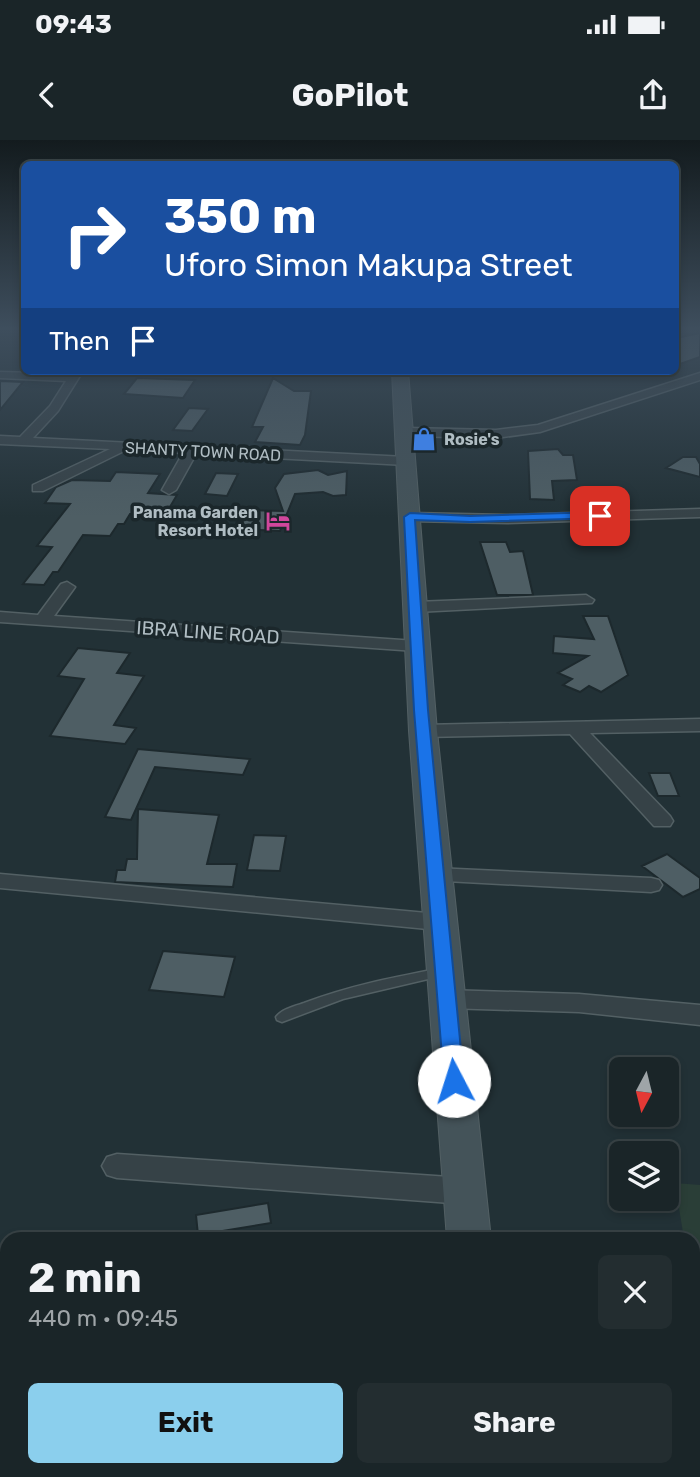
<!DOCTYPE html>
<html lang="en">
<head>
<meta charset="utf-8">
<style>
	body { margin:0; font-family:Rubik,sans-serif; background:#232d30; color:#f1f3f6; height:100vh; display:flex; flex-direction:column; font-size:26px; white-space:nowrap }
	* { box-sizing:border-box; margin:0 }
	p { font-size:23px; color:#9fa5a8 }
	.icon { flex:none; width:38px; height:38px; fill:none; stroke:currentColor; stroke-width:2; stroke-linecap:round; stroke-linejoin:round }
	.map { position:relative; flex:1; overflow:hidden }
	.panel { position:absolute; left:0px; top:1092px; width:700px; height:245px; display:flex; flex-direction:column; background:#1a2528; border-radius:21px 21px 0 0; box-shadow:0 4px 10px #0003,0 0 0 2px #384245 }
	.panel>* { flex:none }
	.top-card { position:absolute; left:21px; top:21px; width:658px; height:214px; border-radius:10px; box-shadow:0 4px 10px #0003,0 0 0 2px #384245; background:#1a4fa0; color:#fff; overflow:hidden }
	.needle { width:46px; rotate:187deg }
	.fabs { position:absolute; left:609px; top:917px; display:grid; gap:14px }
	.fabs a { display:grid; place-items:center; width:70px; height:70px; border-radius:10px; background:#1a2528; box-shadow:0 4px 10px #0003,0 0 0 2px #384245; font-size:35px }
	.pin { position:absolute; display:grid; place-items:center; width:60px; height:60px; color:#fff; margin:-30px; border-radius:14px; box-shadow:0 4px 10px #0006 }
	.me { position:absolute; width:77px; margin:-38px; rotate:355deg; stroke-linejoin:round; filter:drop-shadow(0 0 5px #0008) }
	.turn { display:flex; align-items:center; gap:24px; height:147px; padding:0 28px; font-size:32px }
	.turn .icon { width:91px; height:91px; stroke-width:2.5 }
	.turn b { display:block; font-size:49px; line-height:60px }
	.then { display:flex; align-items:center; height:66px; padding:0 28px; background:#0003; gap:14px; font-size:26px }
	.round { display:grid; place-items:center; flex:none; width:74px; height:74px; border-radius:10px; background:#232d30 }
	.summary { display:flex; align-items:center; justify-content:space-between; height:119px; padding:0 28px }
	h1 { font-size:42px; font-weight:700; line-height:52px }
	.primary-button { display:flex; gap:14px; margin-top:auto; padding:14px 28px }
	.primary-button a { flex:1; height:80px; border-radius:10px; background:#8bcfed; color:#111; font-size:28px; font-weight:700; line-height:80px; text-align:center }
	.primary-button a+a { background:#232d30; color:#f1f3f6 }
	.status { display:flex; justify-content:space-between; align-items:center; height:49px; padding:0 35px; background:#1a2528; direction:ltr }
	.status svg { height:19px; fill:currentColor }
	header { display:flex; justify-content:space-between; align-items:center; height:91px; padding:0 28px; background:#1a2528; font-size:32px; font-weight:700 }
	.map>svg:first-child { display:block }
	.green { fill:#2a3e37 }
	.building { fill:#4e5e64; stroke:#1d292d; stroke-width:2 }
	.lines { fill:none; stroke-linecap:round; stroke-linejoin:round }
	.service-casing { stroke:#536064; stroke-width:3 }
	.minor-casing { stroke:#536064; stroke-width:3 }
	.secondary-casing { stroke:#536064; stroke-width:2 }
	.service { fill:#364247; fill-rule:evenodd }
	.minor { fill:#364247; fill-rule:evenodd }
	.secondary { fill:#445359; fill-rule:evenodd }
	.route { fill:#1a73e8; stroke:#114b97; stroke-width:2 }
	.labels { text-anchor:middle; stroke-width:7; stroke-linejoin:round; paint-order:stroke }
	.far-poi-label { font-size:16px; font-weight:bold; fill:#b0bdc3; stroke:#1b272b; text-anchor:start }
	.far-street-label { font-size:16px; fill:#b0bdc3; stroke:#1b272b }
	.street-label { font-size:19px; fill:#b0bdc3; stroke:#1b272b }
</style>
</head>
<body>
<div class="status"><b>09:43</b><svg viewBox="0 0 49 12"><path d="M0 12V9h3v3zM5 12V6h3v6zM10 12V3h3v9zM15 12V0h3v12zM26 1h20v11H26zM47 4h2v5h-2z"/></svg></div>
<header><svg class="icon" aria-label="back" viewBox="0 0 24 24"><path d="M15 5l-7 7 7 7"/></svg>GoPilot<svg class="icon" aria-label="share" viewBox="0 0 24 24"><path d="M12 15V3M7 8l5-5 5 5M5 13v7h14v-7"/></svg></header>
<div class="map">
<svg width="700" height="1337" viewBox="0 0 700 1337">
	<rect width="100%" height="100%" fill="#223136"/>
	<path class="green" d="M675,1043L700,1045V1117H693V1099H684Z"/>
	<path class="building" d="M700,193V217L680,224L676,216V198Z
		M137,238L195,240L183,258L124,254Z
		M273,238L294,251H311L305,295L300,305L255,302L263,287H252Z
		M0,241L23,242L0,270Z
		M189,268L208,269L192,291L173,290Z
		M558,309L563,315H573L577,340L552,341L554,360L530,359L528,311Z
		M683,317H696L700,324V337L666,328Z
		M318,330L328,335L347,331L346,355L333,356L323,352L295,354L280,391L239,389L248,370L283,371L275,348L284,334Z
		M116,332L160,334L148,353L177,355L167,372L162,375L130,374L124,384H118L110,396L83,395L58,432H53L44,445L23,444L52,407L37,406L70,364L45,363L56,347L72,340L110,341Z
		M216,333L238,334L227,356L205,354Z
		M480,402H506L510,412L523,411L533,455H497Z
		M583,476H608L628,535L601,552L589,546L580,552L563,545L572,539L558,533L588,516L553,513L554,496L594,499Z
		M78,508L130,513L117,533L144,536L114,585L136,588L125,604L50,596L84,539L58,536Z
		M138,609L250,619L243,635L155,627L131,680L105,677Z
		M649,633H670L679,656H658Z
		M138,669L219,675L207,724H237L233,747L115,742L117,730H125L127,719H137Z
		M254,695L286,696L280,731L247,730Z
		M667,714L700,738V749L683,757L642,726Z
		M163,811L235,817L224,857L149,850Z
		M268,1063L271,1083L198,1095L196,1075Z"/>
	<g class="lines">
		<g class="service-casing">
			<path id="service" d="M441,828L445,829L447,832L445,835L343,859L282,882L277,880L276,877C282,869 295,866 304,863C348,846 395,837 441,828Z
				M492,1330H544L548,1337H493L491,1333Z"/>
		</g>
		<g class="minor-casing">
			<path id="minor" d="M73,231H83L58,271L33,298L406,317L413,321L406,325L196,314L176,350L169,354L162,350L183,313L126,310L43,351H33V345L110,309L0,304V296L20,297L50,266L66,241L0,238V232L70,234Z
				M700,233V240L540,292L496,298L407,296L401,292L407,288L496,290L538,285Z
				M700,369V377L507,383L410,381L403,377L410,373L507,375Z
				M67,442L75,447L54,476L416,501L425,506L416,511L0,482V472L38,475L61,444Z
				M586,455L594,460L592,463L416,472L408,467L416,462Z
				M700,579V591L590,593L670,676L673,681L670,686H654L570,594L423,597L413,591L423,585Z
				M435,728L651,738L659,740L662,745L659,750L651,752L427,740L424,735L427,730Z
				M0,734L438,774L446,776L450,782L446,788L438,790L0,748Z
				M446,850L579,854L700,865V885L579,872L446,868L437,866L433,859L437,852Z
				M117,1014L464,1038L475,1042L479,1051L475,1060L464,1064L117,1038L107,1035L102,1026L107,1017Z"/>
		</g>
		<g class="secondary-casing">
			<path id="secondary" d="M392,231H408L437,591L491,1099H447L409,591Z
				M462,1330H514L515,1337H463Z"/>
		</g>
		<use href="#service" class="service"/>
		<use href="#minor" class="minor"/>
		<use href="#secondary" class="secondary"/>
	</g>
	<linearGradient id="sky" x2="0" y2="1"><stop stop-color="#131b1e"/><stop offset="0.5" stop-color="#3e4e5d"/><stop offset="1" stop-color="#3e4e5d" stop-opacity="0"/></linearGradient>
	<rect width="700" height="377" fill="url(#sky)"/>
	<path class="route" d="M600,372L605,376L603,378L470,382L415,380L428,570L464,941L461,947H447L444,941L414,570L404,377L410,373L470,376Z"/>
	<defs>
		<g id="shop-bare" transform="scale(1.89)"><path d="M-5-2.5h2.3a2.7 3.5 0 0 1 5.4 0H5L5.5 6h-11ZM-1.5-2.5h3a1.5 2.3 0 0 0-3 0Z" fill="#3f7fe0" stroke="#1b272b" stroke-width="2.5" paint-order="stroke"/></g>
		<g id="hotel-bare" transform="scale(1.89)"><path d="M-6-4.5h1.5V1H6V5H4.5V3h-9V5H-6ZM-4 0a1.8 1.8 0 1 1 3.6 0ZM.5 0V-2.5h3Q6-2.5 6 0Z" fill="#d1479c" stroke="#1b272b" stroke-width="2.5" paint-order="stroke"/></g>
	</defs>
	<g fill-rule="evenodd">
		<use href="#shop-bare" x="424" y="299"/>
		<use href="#hotel-bare" x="278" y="381"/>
	</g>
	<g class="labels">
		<g class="far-poi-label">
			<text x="444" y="305">Rosie's</text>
			<text x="258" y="378" text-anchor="end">Panama Garden<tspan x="258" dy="18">Resort Hotel</tspan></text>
		</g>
		<g class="far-street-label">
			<text transform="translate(203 311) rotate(3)" y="6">SHANTY TOWN ROAD</text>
		</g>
		<g class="street-label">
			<text transform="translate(208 492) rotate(4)" y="7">IBRA LINE ROAD</text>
		</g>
	</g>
</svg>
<div class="fabs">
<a><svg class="needle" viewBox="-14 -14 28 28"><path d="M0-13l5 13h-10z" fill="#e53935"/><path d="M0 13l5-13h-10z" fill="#9fa5a8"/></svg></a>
<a><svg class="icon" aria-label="layers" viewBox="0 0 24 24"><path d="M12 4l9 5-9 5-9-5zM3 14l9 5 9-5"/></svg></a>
</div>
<div class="pin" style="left:600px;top:376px;background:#d93025"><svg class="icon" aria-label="arrive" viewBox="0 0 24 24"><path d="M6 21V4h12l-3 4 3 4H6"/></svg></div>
<svg class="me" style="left:454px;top:941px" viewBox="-20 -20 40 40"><circle r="19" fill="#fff"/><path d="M0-13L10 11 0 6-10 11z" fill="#1a73e8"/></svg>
<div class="top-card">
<div class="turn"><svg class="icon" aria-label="right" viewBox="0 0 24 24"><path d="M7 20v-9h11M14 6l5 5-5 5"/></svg><div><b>350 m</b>Uforo Simon Makupa Street</div></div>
<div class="then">Then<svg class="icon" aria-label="arrive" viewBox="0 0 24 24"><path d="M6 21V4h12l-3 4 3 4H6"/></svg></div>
</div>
<section class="panel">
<div class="summary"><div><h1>2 min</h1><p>440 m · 09:45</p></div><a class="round"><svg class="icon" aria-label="close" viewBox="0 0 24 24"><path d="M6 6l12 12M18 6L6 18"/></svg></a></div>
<div class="primary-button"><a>Exit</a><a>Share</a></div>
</section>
</div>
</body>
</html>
